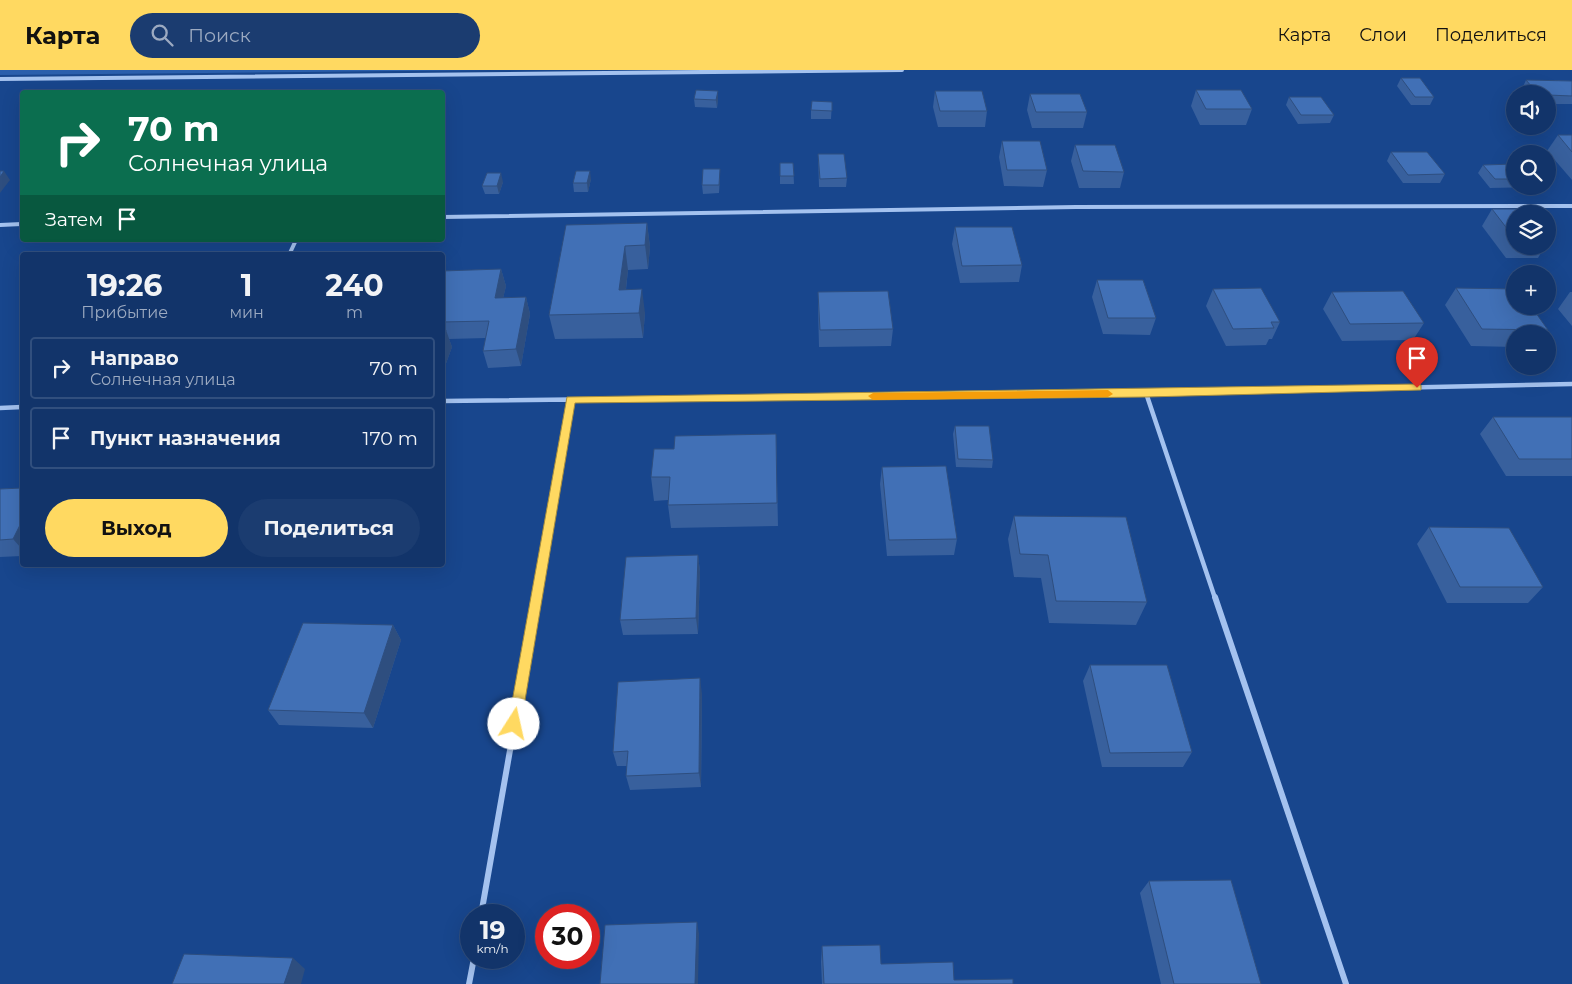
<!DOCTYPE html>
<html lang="ru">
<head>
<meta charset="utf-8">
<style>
	body { margin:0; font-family:Montserrat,sans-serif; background:#1b3c70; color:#f1f3f6; height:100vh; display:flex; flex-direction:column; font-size:19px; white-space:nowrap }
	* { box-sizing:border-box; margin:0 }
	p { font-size:16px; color:#9caac1 }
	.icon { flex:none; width:28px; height:28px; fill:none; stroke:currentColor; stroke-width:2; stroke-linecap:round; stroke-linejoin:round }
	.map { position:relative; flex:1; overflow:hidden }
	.sheet { position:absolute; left:20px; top:182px; width:425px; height:315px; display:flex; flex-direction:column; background:#12346a; border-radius:5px; box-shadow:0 5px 20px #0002,0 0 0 1px #314f7e }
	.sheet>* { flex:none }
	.banner { position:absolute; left:20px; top:20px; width:425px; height:152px; border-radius:5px; box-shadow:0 5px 20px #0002,0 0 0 1px #314f7e; background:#0b6e4f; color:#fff; overflow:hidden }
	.buttons { position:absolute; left:1506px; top:15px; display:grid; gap:10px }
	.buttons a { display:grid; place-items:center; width:50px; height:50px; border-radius:50%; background:#12346a; box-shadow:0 5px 20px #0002,0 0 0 1px #314f7e; font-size:25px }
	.speed { position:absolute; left:460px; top:834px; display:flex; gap:10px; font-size:25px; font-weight:700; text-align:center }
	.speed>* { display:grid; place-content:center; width:65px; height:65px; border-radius:50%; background:#12346a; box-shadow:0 5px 20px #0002,0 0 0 1px #314f7e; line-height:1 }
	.speed small { font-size:12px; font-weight:400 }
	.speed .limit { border:8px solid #d22; background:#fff; color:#111 }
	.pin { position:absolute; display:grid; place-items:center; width:42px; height:42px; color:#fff; margin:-51px -21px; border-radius:50% 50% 50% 0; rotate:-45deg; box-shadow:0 0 5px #0007 }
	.pin .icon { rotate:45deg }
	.me { position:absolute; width:55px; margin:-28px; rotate:10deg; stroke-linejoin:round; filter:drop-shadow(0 0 4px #0008) }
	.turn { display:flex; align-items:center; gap:18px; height:105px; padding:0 25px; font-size:22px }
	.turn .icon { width:65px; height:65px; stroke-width:2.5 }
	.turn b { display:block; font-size:35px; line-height:42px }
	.then { display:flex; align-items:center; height:48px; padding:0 25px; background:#0003; gap:10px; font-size:19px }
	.eta { display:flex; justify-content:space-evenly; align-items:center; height:85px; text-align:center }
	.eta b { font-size:30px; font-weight:700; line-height:35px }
	.action { display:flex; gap:10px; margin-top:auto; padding:10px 25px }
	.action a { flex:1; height:58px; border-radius:30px; background:#ffd961; color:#111; font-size:20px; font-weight:700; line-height:58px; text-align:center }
	.action a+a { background:#1b3c70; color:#f1f3f6 }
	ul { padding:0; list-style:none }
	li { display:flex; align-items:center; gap:15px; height:62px; margin:0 10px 8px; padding:0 15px; border:2px solid #314f7e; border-radius:5px }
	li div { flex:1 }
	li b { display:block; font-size:19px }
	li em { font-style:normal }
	header { display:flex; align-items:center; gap:30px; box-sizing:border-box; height:70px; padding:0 25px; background:#ffd961; color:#111 }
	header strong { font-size:24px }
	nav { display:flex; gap:28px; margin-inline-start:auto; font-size:18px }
	.search { width:350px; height:45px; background:#1b3c70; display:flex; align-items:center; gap:12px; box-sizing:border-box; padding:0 18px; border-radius:28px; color:#9caac1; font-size:19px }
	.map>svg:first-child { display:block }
	.green { fill:#2b5fac }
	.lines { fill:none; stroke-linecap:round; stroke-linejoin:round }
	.minor-far2 { stroke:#a4c2ef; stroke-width:4 }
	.minor-far1 { stroke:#a4c2ef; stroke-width:4.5 }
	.minor { stroke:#a4c2ef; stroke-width:6 }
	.wall { fill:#38609d }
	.shaded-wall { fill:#2e4e7f }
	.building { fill:#4170b6; stroke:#2e4e7f }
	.route { fill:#ffd961; stroke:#a68d3f }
	.slow { fill:#f59e0b }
</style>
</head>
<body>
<header>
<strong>Карта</strong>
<div class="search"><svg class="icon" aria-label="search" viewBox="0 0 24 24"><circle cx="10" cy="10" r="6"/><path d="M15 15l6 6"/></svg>Поиск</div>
<nav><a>Карта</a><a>Слои</a><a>Поделиться</a></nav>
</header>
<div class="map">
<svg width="1572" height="914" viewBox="0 0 1572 914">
	<rect width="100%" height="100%" fill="#18468d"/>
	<path class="green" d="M0,0H492L0,5Z"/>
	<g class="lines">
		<path class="minor-far2" d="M0,9L902,0
			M442,147L1076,137L1572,136
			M0,155L22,154
			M289,185L296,170"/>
		<path class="minor-far1" d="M1146,323L1215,528
			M442,331L1146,323L1572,314
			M0,338L22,337
			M536,528L571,330"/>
		<path class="minor" d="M1215,527L1346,914
			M481,845L537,527
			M469,914L474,888"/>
	</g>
	<path class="wall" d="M1401,8L1434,27L1430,35H1411L1397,16Z
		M1526,10L1572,11V34H1548V24H1526L1522,19Z
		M1196,20L1252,39L1246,55H1200L1191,36Z
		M935,21L987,41L985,57H938L933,37Z
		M1030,24L1087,42L1083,58H1032L1027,40Z
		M1289,27L1334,45L1330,53L1298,54L1286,35Z
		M694,29H718L717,38L695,37Z
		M832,32L831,49H811V40Z
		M1558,65H1572V110L1547,81Z
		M1002,71L1047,100L1043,117L1004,116L999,87Z
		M1075,75L1124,102L1120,118H1079L1071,91Z
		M1391,82L1445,104L1440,113H1403L1387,91Z
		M818,84L847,108L846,117H819Z
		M780,93H793L794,114H780Z
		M1515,94V116H1533L1532,117L1490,118L1478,103L1483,95Z
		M720,108L719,123L703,124L702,115Z
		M591,109L588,122H574L573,113Z
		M503,112L499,124H485L482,116Z
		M1492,139L1515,144V176H1545L1538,188H1506L1482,156Z
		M647,153L650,177L648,199L628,200L626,220L645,243L643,268L555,269L549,245Z
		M955,157L1022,195L1019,212L960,213L952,174Z
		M501,199L506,216L503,228L526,227L530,244L521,296L488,298L483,281L486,268L449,269L452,277L444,299H442V201Z
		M1097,210L1156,248L1150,265L1103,264L1092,227Z
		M1456,218L1548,260L1545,264H1515V277L1471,276L1445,235Z
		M1213,219L1280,252L1272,269H1269L1266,275L1226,276L1206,236Z
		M818,222L893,259L891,276L819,277L818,238Z
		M1332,222L1424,253L1413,270L1342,271L1323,239Z
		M1570,222H1572V256L1558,239Z
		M1493,347H1572V406H1506L1480,364Z
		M955,356L993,390L992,398L956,397L953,364Z
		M776,364L778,456L671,458L668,435V430L654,431L651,407L674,379Z
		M882,397L957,469L954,485L887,486L880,414Z
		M22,418V486L0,487V419Z
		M1014,446L1147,532L1136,555L1049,553L1041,508L1014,507L1008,469Z
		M1429,457L1543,517L1528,533H1447L1417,474Z
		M698,485L700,502L698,564L623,565L620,550Z
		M393,555L401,570L373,658L279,655L268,640Z
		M1090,595L1192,682L1183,697H1102L1083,611Z
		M702,624L701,717L630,720L626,706L627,696H617L613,682Z
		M1149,811L1261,914H1161L1140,823Z
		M822,876L881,894L954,910L1013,914H822L821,892Z"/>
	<path class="shaded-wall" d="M718,21V29L717,38L716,30Z
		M720,99V108L719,123V115Z
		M4,101L10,110L0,123V107Z
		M590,101L591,109L588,122L587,113Z
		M501,103L503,112L499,124L497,116Z
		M647,153L650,177L648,199L645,175Z
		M625,176L628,200L623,244L619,220Z
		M501,199L506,216L499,245L495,228Z
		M642,219L645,243L643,268L639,243Z
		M526,227L530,244L521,296L516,279Z
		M446,260L452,277L444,299L442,293V271Z
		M22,451V479L13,469Z
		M698,485L700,502L698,564L696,548Z
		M393,555L401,570L373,658L364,643Z
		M700,608L702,624L701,717L699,703Z
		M697,852L699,864L698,914H695Z
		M293,888L305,899L301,914H284Z"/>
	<path class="building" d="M1401,8H1420L1434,27H1415Z
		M1526,10L1572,11V26L1548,25V24H1538Z
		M696,20L718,21L716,30L694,29Z
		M1196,20H1241L1252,39H1206Z
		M935,21H982L987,41H940Z
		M1030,24H1080L1087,42H1036Z
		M1289,27H1321L1334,45H1301Z
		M812,31L832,32V41L811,40Z
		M1558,65H1572V82Z
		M1002,71H1040L1047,100H1007Z
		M1075,75H1115L1124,102L1083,101Z
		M1391,82H1427L1445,104L1408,105Z
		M818,84H844L847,108L820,109Z
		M780,93H793L794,106H780Z
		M1515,94V109H1495L1483,95Z
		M703,99H720L719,115H702Z
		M0,101H4L0,107Z
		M576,101H590L587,113H573Z
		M487,103H501L497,116H482Z
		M1492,139H1524L1527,144H1515V169Z
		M647,153L645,175L625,176L619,220L642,219L639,243L549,245L566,155Z
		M955,157H1012L1022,195L962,196Z
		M501,199L495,228L526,227L516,279L483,281L489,251L442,252V201Z
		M1097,210H1143L1156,248H1108Z
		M1261,218L1280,252H1271L1274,258L1233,259L1213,219Z
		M1456,218L1515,219V236H1531L1548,260L1482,259Z
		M888,221L893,259L820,260L818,222Z
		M1403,221L1424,253L1350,254L1332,222Z
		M442,260H446L442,271Z
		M1493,347H1572V389H1519Z
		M955,356H989L993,390L958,389Z
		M776,364L777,433L668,435L670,407H651L654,379H674L675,366Z
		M946,396L957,469L889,470L882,397Z
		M22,418V451L13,469L0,470V419Z
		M1014,446L1126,447L1147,532L1056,531L1048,485L1020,484Z
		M1429,457L1509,458L1543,517H1460Z
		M698,485L696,548L620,550L626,487Z
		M303,553L393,555L364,643L268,640Z
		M1090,595H1167L1192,682L1110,683Z
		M700,608L699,703L626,706L628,681L613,682L618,612Z
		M1231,810L1261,914H1174L1149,811Z
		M697,852L695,914H600L605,855Z
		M880,875L881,894L953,892L954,910L1013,909V914H824L822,876Z
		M184,884L293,888L284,914H172Z"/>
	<path class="route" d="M1417,314L1421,315V320L1146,327L575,333L521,654L519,658L514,660L510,658L508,654L567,327Z"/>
	<path class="slow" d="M1108,320L1113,324L1108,327L873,330L868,326L873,323Z"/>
</svg>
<div class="buttons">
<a><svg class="icon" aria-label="sound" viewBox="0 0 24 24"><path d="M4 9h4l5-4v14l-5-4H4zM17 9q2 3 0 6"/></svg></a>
<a><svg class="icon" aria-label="search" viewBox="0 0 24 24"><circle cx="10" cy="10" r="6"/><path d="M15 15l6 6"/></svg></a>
<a><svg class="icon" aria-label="layers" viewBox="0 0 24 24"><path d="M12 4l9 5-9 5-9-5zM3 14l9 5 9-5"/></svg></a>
<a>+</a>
<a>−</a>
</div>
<div class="speed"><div>19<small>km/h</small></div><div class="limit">30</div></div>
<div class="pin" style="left:1417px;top:318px;background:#d93025"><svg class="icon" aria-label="arrive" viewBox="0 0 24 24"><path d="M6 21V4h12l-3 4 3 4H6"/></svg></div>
<svg class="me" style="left:514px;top:654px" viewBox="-20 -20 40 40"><circle r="19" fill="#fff"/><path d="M0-13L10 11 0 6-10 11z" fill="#ffd961"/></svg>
<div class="banner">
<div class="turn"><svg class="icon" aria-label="right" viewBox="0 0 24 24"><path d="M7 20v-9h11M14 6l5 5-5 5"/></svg><div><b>70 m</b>Солнечная улица</div></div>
<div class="then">Затем<svg class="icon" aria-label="arrive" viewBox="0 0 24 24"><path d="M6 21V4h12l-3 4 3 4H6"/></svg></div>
</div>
<section class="sheet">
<div class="eta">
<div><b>19:26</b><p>Прибытие</p></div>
<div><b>1</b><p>мин</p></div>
<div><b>240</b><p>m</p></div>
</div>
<ul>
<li><svg class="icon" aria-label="right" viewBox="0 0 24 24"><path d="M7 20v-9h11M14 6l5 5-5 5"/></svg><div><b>Направо</b><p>Солнечная улица</p></div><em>70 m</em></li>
<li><svg class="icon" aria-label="arrive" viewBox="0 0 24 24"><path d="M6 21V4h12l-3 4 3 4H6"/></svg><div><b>Пункт назначения</b></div><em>170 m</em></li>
</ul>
<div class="action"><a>Выход</a><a>Поделиться</a></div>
</section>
</div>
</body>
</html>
